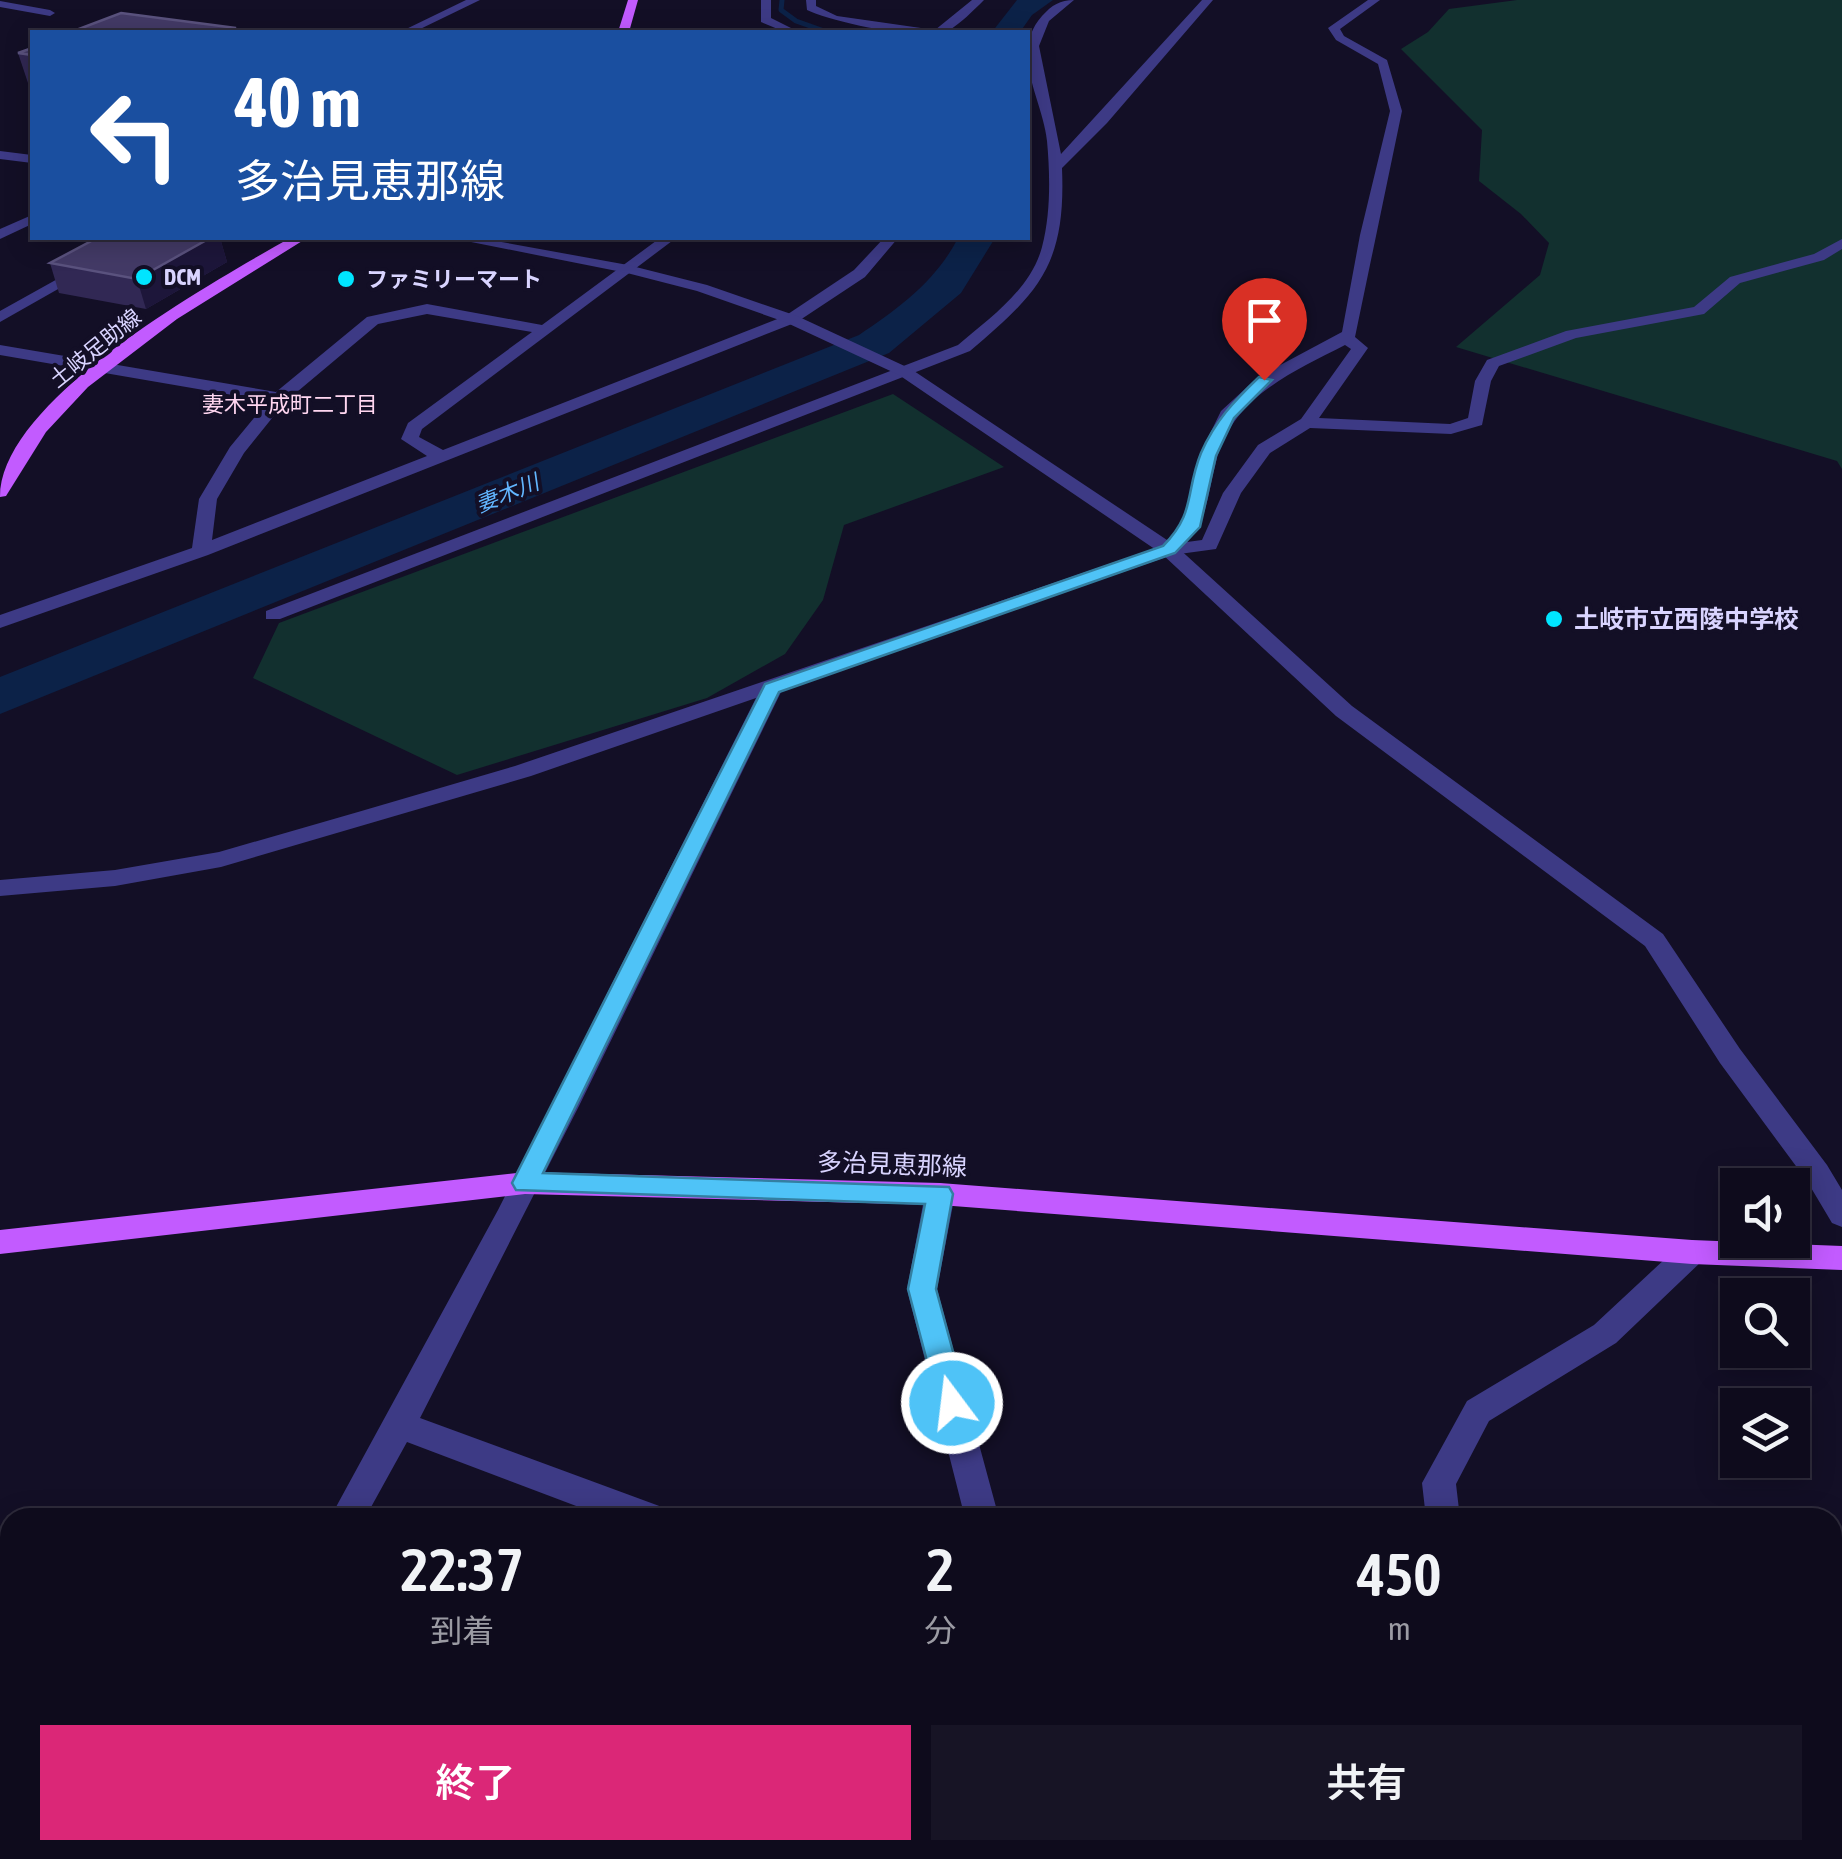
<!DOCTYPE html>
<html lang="ja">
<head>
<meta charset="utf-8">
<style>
	body { margin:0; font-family:"Asap Condensed","Noto Sans JP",sans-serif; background:#171425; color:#f1f3f6; height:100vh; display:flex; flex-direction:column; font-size:38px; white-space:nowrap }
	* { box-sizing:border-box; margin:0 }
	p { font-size:32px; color:#9b9ba3 }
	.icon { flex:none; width:55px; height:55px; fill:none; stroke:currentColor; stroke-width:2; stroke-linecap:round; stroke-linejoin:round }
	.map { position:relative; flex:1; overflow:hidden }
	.panel { position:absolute; left:0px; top:1508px; width:1842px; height:352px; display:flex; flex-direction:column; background:#0e0b1c; border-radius:30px 30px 0 0; box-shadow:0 5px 25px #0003,0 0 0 2px #2e2b3b }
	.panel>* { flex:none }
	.guide { position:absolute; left:30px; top:30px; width:1000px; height:210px; border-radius:0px; box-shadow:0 5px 25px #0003,0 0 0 2px #2e2b3b; background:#1a4fa0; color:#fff; overflow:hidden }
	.tools { position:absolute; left:1720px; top:1168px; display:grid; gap:20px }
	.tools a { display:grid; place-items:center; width:90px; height:90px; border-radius:0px; background:#0e0b1c; box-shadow:0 5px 25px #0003,0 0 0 2px #2e2b3b; font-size:50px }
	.pin { position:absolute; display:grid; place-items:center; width:85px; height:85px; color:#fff; margin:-102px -42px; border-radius:50% 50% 50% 0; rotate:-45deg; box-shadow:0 0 10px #0007 }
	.pin .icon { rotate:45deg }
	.me { position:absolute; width:110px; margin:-55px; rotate:345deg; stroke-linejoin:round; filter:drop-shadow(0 0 8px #0008) }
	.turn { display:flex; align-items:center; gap:35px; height:210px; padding:0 40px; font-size:45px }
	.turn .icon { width:130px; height:130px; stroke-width:2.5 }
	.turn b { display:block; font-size:70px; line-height:85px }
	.eta { display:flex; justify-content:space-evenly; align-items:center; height:170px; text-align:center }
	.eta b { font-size:60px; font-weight:600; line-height:70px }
	.cta { display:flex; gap:20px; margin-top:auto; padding:20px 40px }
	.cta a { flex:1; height:115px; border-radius:0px; background:#db2777; color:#fff; font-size:40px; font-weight:600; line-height:115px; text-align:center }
	.cta a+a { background:#171425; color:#f1f3f6 }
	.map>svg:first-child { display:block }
	.green { fill:#12302f }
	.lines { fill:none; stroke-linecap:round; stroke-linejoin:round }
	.stream { stroke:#0c2248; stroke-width:5 }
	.river { fill:#0c2248; fill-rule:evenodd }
	.minor { fill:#3d3a85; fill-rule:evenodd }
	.tertiary { fill:#3d3a85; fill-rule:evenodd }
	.primary { fill:#c25bff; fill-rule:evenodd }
	.wall { fill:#312854 }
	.shaded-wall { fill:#1d163a }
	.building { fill:#433a66; stroke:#5a527e; stroke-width:2.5 }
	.route { fill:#4fc3f7; stroke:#337fa1; stroke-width:2.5 }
	.poi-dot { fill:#00e5ff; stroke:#130f26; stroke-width:4 }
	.labels { text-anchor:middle; stroke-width:8; stroke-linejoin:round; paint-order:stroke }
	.far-poi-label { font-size:22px; font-weight:bold; fill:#d9d4ff; stroke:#130f26; text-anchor:start }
	.far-street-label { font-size:22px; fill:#d9d4ff; stroke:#130f26 }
	.far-neighbourhood-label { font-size:22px; fill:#ffd6f0; stroke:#130f26 }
	.far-water-label { font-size:22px; font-style:italic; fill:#62b6ff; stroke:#130f26 }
	.poi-label { font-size:25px; font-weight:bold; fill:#d9d4ff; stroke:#130f26; text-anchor:start }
	.street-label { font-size:25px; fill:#d9d4ff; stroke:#130f26 }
</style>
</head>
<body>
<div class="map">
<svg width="1842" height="1859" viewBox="0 0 1842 1859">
	<rect width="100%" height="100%" fill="#130f26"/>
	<path class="green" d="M1517,0H1842V469L1837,461L1456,347L1540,275L1549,243L1521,214L1479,181L1482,130L1401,49L1428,32L1449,9Z
		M893,394L1004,467L844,525L823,600L785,654L707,698L457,775L253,678L279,623Z"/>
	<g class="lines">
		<path class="stream" d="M782,0L781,10L796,21L827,32"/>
		<path class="river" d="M1017,0H1053L1032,15L1020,32H992Z
			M958,238H995L961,293L889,353L0,714V677L859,335C899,308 936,281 958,238Z"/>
		<path class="minor" d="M761,0H771V18L799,32H785L761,22Z
			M806,0H816V6L837,16L935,30L972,0H984C974,10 960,24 948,31C924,42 831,22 807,10Z
			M1074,0L1049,21L1039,46L1061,154L1202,0H1213L1107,123L1062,168C1066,264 1040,292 970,351L280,619H266V611L958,345C990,318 1031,289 1042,247C1051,213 1050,174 1047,141C1043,100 1009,53 1042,16C1052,5 1060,0 1074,0Z
			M1368,0H1380L1340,29L1344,36L1387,60L1402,111L1355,337L1368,348L1319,418L1450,424L1468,418L1475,381L1487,360L1566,331L1694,307L1730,277L1814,254L1842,239V249L1824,260L1740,283L1704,314L1576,338L1499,366L1491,381L1482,425L1451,434L1310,428L1270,453L1241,493L1216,549L1172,555L782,690L579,1106L420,1418L662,1507L667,1518H608L407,1442L365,1518H330L498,1210L756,698L531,776L221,867L115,886L0,896V880L115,870L219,852L358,812L515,766L1162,546L1182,525L1199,456L1221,411L1258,377L1342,332L1360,235L1390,111L1378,64L1336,40L1328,28ZM1345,345L1351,349L1301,419L1258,445L1223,493L1202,540L1187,542C1208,521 1208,490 1216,462C1232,397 1291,373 1345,345Z
			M0,1L50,10L55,13L50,16L0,7Z
			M0,151L32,155V163L0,159Z
			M131,238H148L0,322V311Z
			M660,238H676L422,429L419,437L443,450L785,316L854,270L884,238H898L865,277L797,322L208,555L0,628V615L192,548L199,499L230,447L268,401L0,355V345L276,392L367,317L427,304L542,325ZM427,314L532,332L408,423L401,439L427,456L212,540L217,499L244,453L285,402L378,324Z
			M940,1183L950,1186L955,1194L937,1289L999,1518H965L907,1289L925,1194L930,1186Z
			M1692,1240L1703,1244L1707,1252L1703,1260L1616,1343L1489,1421L1456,1484L1460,1518H1426L1422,1483L1467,1401L1594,1325L1681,1244Z
			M1842,1672V1708L1832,1711V1675Z
			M135,1850H176L172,1859H131Z
			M1206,1850H1247L1243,1859H1202Z
			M1478,1850H1518L1520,1859H1480Z"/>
		<path class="tertiary" d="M466,0H480L414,32H400Z
			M32,215V224L0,239V229Z
			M451,238H479L628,265L707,285L797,316L911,369L1176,546L1352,706L1663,934L1740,1049L1827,1165L1842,1190V1227L1832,1223L1807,1181L1720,1063L1645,946L1336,716L1162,554L899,375L785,322L697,291L627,273Z"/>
		<path class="primary" d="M628,0H638L629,32H618Z
			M290,238H307L177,319L88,387L46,432L6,496L0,497C0,399 213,282 290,238Z
			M525,1172L940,1183L1692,1240L1842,1246V1270L1692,1264L940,1205L525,1194L0,1254V1230Z"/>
	</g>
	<path class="wall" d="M32,48V87L29,86L18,53Z
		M97,238H220L227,262L146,309L59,293L50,263Z"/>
	<path class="shaded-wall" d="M210,238H220L227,262L146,309L137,279Z"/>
	<path class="building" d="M121,13L236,28L225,32H71Z
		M32,48V55L18,53Z
		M97,238H210L137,279L50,263Z"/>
	<path class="route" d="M1259,377L1272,380L1234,418L1216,456L1200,527L1175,553L779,692L543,1173L949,1187L953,1194L936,1289L967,1403L963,1412L952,1416L942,1412L938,1403L908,1289L925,1204L516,1190L512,1183L765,684L1163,546C1196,513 1185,492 1201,453C1215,421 1234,401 1259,377Z"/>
	<g class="poi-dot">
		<circle cx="144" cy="277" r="10"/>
		<circle cx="346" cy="279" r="10"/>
		<circle cx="1554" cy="619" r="10"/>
	</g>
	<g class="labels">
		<g class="far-poi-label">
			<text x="164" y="285">DCM</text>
			<text x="366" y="287">ファミリーマート</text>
		</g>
		<g class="far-street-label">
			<text transform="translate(95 348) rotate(-39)" y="8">土岐足助線</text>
		</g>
		<g class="far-neighbourhood-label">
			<text x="290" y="412">妻木平成町二丁目</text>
		</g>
		<g class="far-water-label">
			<text transform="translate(507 493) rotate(-22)" y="8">妻木川</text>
		</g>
		<g class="poi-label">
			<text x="1574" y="628">土岐市立西陵中学校</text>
		</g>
		<g class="street-label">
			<text transform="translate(892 1164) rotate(2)" y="9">多治見恵那線</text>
		</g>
	</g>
</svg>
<div class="tools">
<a><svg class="icon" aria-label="sound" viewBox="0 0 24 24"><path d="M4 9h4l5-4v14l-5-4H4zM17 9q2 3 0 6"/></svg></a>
<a><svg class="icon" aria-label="search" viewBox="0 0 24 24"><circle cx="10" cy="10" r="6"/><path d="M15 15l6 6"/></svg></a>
<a><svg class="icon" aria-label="layers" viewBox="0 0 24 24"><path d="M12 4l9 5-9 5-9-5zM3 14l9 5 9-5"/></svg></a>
</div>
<div class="pin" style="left:1264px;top:380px;background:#d93025"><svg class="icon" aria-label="arrive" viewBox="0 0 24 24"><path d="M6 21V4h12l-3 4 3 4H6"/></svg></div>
<svg class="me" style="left:952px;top:1403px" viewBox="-20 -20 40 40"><circle r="17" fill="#4fc3f7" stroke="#fff" stroke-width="3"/><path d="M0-11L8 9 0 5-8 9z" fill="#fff"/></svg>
<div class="guide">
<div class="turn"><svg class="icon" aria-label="left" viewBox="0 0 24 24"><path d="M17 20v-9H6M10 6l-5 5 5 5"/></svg><div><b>40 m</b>多治見恵那線</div></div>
</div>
<section class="panel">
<div class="eta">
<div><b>22:37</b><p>到着</p></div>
<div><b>2</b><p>分</p></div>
<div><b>450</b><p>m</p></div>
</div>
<div class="cta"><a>終了</a><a>共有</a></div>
</section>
</div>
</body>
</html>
